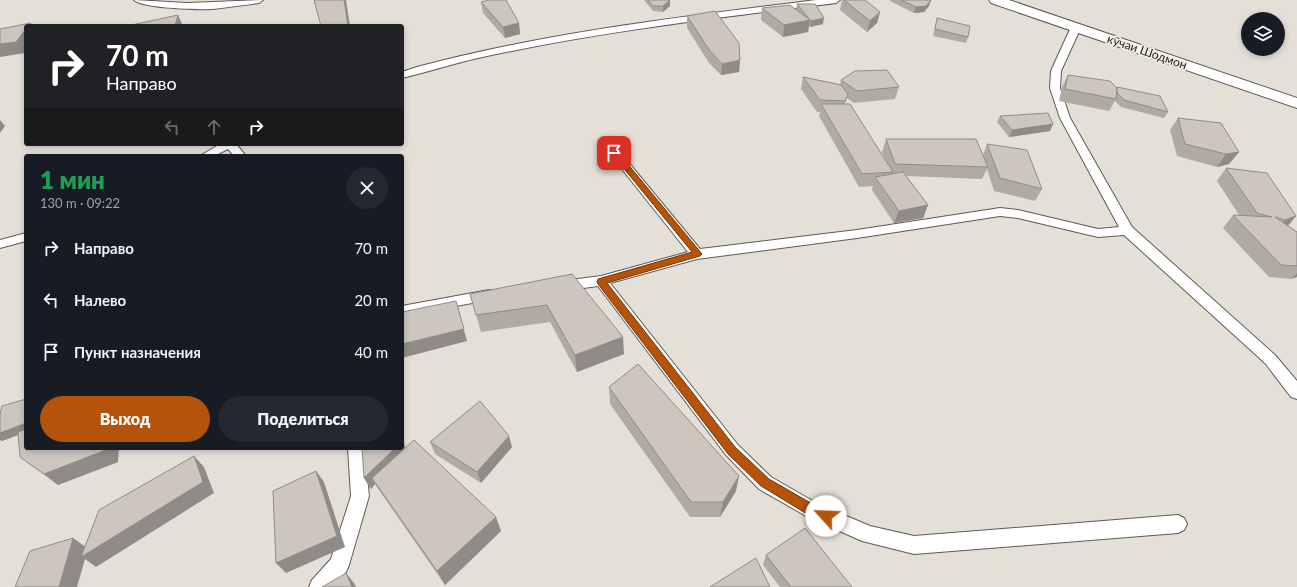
<!DOCTYPE html>
<html lang="ru">
<head>
<meta charset="utf-8">
<style>
	body { margin:0; font-family:Lato,sans-serif; background:#242831; color:#f1f3f6; height:100vh; display:flex; flex-direction:column; font-size:15px; white-space:nowrap }
	* { box-sizing:border-box; margin:0 }
	p { font-size:13px; color:#9ea1a6 }
	.icon { flex:none; width:22px; height:22px; fill:none; stroke:currentColor; stroke-width:2; stroke-linecap:round; stroke-linejoin:round }
	.map { position:relative; flex:1; overflow:hidden }
	.panel { position:absolute; left:24px; top:154px; width:380px; height:296px; display:flex; flex-direction:column; background:#171b24; border-radius:4px; box-shadow:0 2px 6px #0003 }
	.panel>* { flex:none }
	.banner { position:absolute; left:24px; top:24px; width:380px; height:122px; border-radius:4px; box-shadow:0 2px 6px #0003; background:#202124; color:#fff; overflow:hidden }
	.tools { position:absolute; left:1241px; top:12px; display:grid; gap:8px }
	.tools a { display:grid; place-items:center; width:44px; height:44px; border-radius:50%; background:#171b24; box-shadow:0 2px 6px #0003; font-size:20px }
	.pin { position:absolute; display:grid; place-items:center; width:34px; height:34px; color:#fff; margin:-17px; border-radius:8px; box-shadow:0 2px 6px #0006 }
	.me { position:absolute; width:44px; margin:-22px; rotate:295deg; stroke-linejoin:round; filter:drop-shadow(0 0 3px #0008) }
	.turn { display:flex; align-items:center; gap:14px; height:84px; padding:0 16px; font-size:18px }
	.turn .icon { width:52px; height:52px; stroke-width:2.5 }
	.turn b { display:block; font-size:28px; line-height:34px }
	.lanes { display:flex; align-items:center; height:38px; padding:0 16px; background:#0003; justify-content:center; gap:20px; direction:ltr }
	.lanes .off { opacity:.35 }
	.round { display:grid; place-items:center; flex:none; width:42px; height:42px; border-radius:21px; background:#242831 }
	.headline { display:flex; align-items:center; justify-content:space-between; height:68px; padding:0 16px }
	h1 { font-size:24px; font-weight:800; line-height:30px; color:#1e9e55 }
	.cta { display:flex; gap:8px; margin-top:auto; padding:8px 16px }
	.cta a { flex:1; height:46px; border-radius:24px; background:#b45309; color:#fff; font-size:16px; font-weight:800; line-height:46px; text-align:center }
	.cta a+a { background:#242831; color:#f1f3f6 }
	ul { padding:0; list-style:none }
	li { display:flex; align-items:center; gap:12px; height:52px; padding:0 16px }
	li div { flex:1 }
	li b { display:block; font-size:15px }
	li em { font-style:normal }
	.map>svg:first-child { display:block }
	.lines { fill:none; stroke-linecap:round; stroke-linejoin:round }
	.lane-casing { stroke:#5e5a54; stroke-width:2 }
	.secondary-casing { stroke:#5e5a54; stroke-width:2 }
	.lane { fill:#fff; fill-rule:evenodd }
	.secondary { fill:#fff; fill-rule:evenodd }
	.wall { fill:#afaaa4 }
	.shaded-wall { fill:#8f8b86 }
	.building { fill:#ccc6bf; stroke:#8f8b86 }
	.route { fill:#b45309; stroke:#753606 }
	.labels { text-anchor:middle; stroke-width:3.5; stroke-linejoin:round; paint-order:stroke }
	.far-street-label { font-size:12px; fill:#211f1c; stroke:#f2ede5 }
</style>
</head>
<body>
<div class="map">
<svg width="1297" height="587" viewBox="0 0 1297 587">
	<rect width="100%" height="100%" fill="#e4e0d8"/>
	<g class="lines">
		<g class="lane-casing">
			<path id="lane" d="M134,0L187,3L263,0L259,3C244,5 228,7 213,9C200,10 141,8 134,0Z
				M816,0H840L836,3C716,18 596,32 478,58C452,64 427,72 402,78V72L417,67C547,32 682,17 816,0Z
				M1076,24L1081,27L1061,71L1060,88L1070,118L1132,227L1275,355L1297,381V399L1291,397L1265,363L1124,235L1098,237L1018,218L1000,216L857,238L697,259L610,283L738,445L771,477L818,504L870,526L914,536L1178,515L1184,518L1187,524L1184,530L1178,533L914,554L862,541L806,516L759,489L726,455L598,286L562,291L557,290L555,286L557,282L562,281L601,276L688,252L602,144L600,142L602,140H610L700,249L857,230L1000,208L1018,210L1098,229L1119,227L1060,118L1050,88L1051,71L1071,27Z
				M220,144H236L246,156H234L228,149L214,156H200Z
				M26,233V241L0,248V240Z
				M489,290L494,291L496,295L494,299L402,316V306Z
				M348,448H364L369,496L349,565L346,572L332,587H309L312,580L331,559L351,496Z"/>
		</g>
		<g class="secondary-casing">
			<path id="secondary" d="M989,0H1009L1297,98V108L991,3Z"/>
		</g>
		<use href="#lane" class="lane"/>
		<use href="#secondary" class="secondary"/>
	</g>
	<path class="wall" d="M644,0H670V6L663,12L653,11Z
		M842,0H865L880,12L877,23L867,32L840,10Z
		M890,0H930L929,6L924,12L914,13L890,1Z
		M481,2L519,23L520,34L505,38L483,13Z
		M797,4L823,24L810,27L809,26L808,32L783,37L761,20L762,8L796,10Z
		M687,16L740,60L739,72L721,75L709,63L687,28Z
		M937,18L968,37L966,43L933,36Z
		M1068,75L1117,87L1168,112L1164,118L1121,107L1115,101L1109,111L1059,101L1062,87Z
		M803,77L840,84L841,80L899,87L895,99L854,103L847,98L845,104L886,161L882,152L886,139L983,155L987,144L1042,189L1035,201L994,191L987,169L982,179L906,176L928,205L923,218L894,223L872,190L873,186L859,187L819,116L820,112H817L801,89Z
		M1000,116L1053,124L1050,131L1009,137L997,122Z
		M1178,118L1239,152L1229,164L1217,167L1177,156L1170,130Z
		M1226,168L1296,216L1288,226L1297,232V277L1291,279L1269,277L1223,228L1233,215H1239L1217,181Z
		M572,274L624,354L577,372L550,322L481,332L470,294Z
		M609,387L736,491L720,517H690L610,404Z
		M2,406L26,448L118,462L58,485L20,457L18,435L2,441L0,440V414Z
		M402,431L405,448L501,531L445,585L381,493L375,484L371,489L364,478L402,448Z
		M430,442L512,447L481,483L435,454Z
		M766,555L852,587H780L763,565Z"/>
	<path class="shaded-wall" d="M344,0H346L350,26H348Z
		M670,0V6L663,12V6Z
		M931,0L929,6L924,12L914,13L916,7Z
		M880,12L877,23L867,32L870,21Z
		M178,15L183,26H175Z
		M824,18L823,24L810,27L811,21Z
		M810,20L808,32L783,37L784,25Z
		M519,23L520,34L505,38L503,27Z
		M26,29V51L25,53L0,57V44Z
		M740,60L739,72L721,75L722,64Z
		M0,120L5,126L0,133Z
		M1053,124L1050,131L1009,137L1012,130Z
		M1239,152L1229,164L1217,167L1226,154Z
		M928,205L923,218L894,223L899,211Z
		M1296,216L1285,229L1274,232L1285,220Z
		M1297,273V277L1291,279Z
		M456,301L467,341L402,358V344Z
		M623,337L624,354L577,372L575,355Z
		M26,423V432L2,441L0,440V433Z
		M402,431L406,454L372,478L375,484L371,489L364,478L395,448H402Z
		M509,436L512,447L481,483L477,472Z
		M106,448H119L118,462L58,485L44,474Z
		M194,456L204,467L214,493L96,567L85,559L77,587H59L73,538L87,548Z
		M316,471L324,482L345,547L286,573L276,563Z
		M739,476L736,491L720,517L723,502Z
		M496,517L501,531L445,585L437,571Z
		M346,573L354,583L356,587H352Z"/>
	<path class="building" d="M314,0H344L348,26H321Z
		M489,0H506L519,23L503,27L481,2Z
		M648,0H670L663,6H653Z
		M844,0H865L880,12L870,21Z
		M901,0H931L926,6L916,7Z
		M797,4H815L824,18L811,21Z
		M790,5L810,20L784,25L762,8Z
		M715,11L739,43L740,60L722,64L710,51L687,16Z
		M178,15L175,26H127Z
		M937,18L970,26L968,37L935,29Z
		M31,23L29,26H26V29L16,42L0,44V29Z
		M887,70L899,87L857,91L841,80L855,71Z
		M1068,75L1110,81L1117,88L1116,99L1065,89Z
		M803,77L841,85L848,94L845,101L820,100Z
		M1117,87L1160,96L1168,112L1124,100L1117,93Z
		M821,104H850L893,172L862,174Z
		M1048,113L1053,124L1012,130L1000,116Z
		M1178,118L1221,123L1239,152L1226,154L1185,144Z
		M886,139H976L988,167L895,164Z
		M987,144L1027,150L1042,189L1000,178Z
		M1226,168L1267,173L1296,216L1285,220L1275,217L1297,232V266L1281,265L1233,215L1272,217L1257,213Z
		M903,172L928,205L899,211L875,177Z
		M572,274L623,337L575,355L547,305L476,315L470,294Z
		M456,301L464,329L402,344V312Z
		M638,364L739,476L723,502H691L609,387Z
		M26,399V423L0,433V414L2,406Z
		M480,401L509,436L477,472L430,442Z
		M26,429V448H106V450L44,474L20,457L18,432Z
		M414,440L496,517L437,571L372,478Z
		M362,448H395L364,478Z
		M194,456L203,482L81,557L99,510Z
		M316,471L337,536L276,563L273,491Z
		M805,528L852,587H791L766,555Z
		M73,538L59,587H15L30,551Z
		M756,558L770,587H710Z
		M346,573L352,587H322Z"/>
	<path class="route" d="M614,150L617,151L702,254L700,256L607,283L735,447L769,479L816,506L830,512L832,516L830,520L826,522L807,514L761,486L728,454L598,284L597,282L598,279L692,252L612,154L611,153Z"/>
	<g class="labels">
		<g class="far-street-label">
			<text transform="translate(1147 52) rotate(19)" y="4">кӯчаи Шодмон</text>
		</g>
	</g>
</svg>
<div class="tools">
<a><svg class="icon" aria-label="layers" viewBox="0 0 24 24"><path d="M12 4l9 5-9 5-9-5zM3 14l9 5 9-5"/></svg></a>
</div>
<div class="pin" style="left:614px;top:153px;background:#d93025"><svg class="icon" aria-label="arrive" viewBox="0 0 24 24"><path d="M6 21V4h12l-3 4 3 4H6"/></svg></div>
<svg class="me" style="left:826px;top:516px" viewBox="-20 -20 40 40"><circle r="19" fill="#fff"/><path d="M0-13L10 11 0 6-10 11z" fill="#b45309"/></svg>
<div class="banner">
<div class="turn"><svg class="icon" aria-label="right" viewBox="0 0 24 24"><path d="M7 20v-9h11M14 6l5 5-5 5"/></svg><div><b>70 m</b>Направо</div></div>
<div class="lanes"><svg class="icon off" aria-label="left" viewBox="0 0 24 24"><path d="M17 20v-9H6M10 6l-5 5 5 5"/></svg><svg class="icon off" aria-label="ahead" viewBox="0 0 24 24"><path d="M12 20V5M6 11l6-6 6 6"/></svg><svg class="icon" aria-label="right" viewBox="0 0 24 24"><path d="M7 20v-9h11M14 6l5 5-5 5"/></svg></div>
</div>
<section class="panel">
<div class="headline"><div><h1>1 мин</h1><p>130 m · 09:22</p></div><a class="round"><svg class="icon" aria-label="close" viewBox="0 0 24 24"><path d="M6 6l12 12M18 6L6 18"/></svg></a></div>
<ul>
<li><svg class="icon" aria-label="right" viewBox="0 0 24 24"><path d="M7 20v-9h11M14 6l5 5-5 5"/></svg><div><b>Направо</b></div><em>70 m</em></li>
<li><svg class="icon" aria-label="left" viewBox="0 0 24 24"><path d="M17 20v-9H6M10 6l-5 5 5 5"/></svg><div><b>Налево</b></div><em>20 m</em></li>
<li><svg class="icon" aria-label="arrive" viewBox="0 0 24 24"><path d="M6 21V4h12l-3 4 3 4H6"/></svg><div><b>Пункт назначения</b></div><em>40 m</em></li>
</ul>
<div class="cta"><a>Выход</a><a>Поделиться</a></div>
</section>
</div>
</body>
</html>
